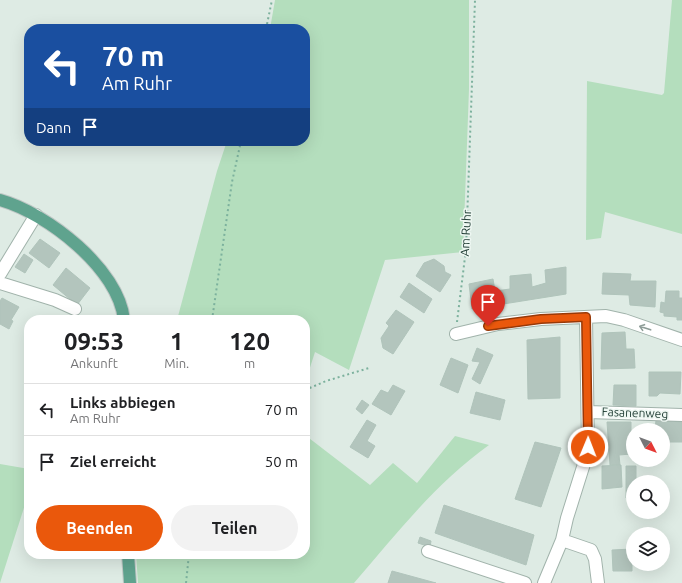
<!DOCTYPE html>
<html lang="de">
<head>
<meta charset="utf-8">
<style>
	body { margin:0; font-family:Ubuntu,sans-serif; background:#f2f2f2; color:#202124; height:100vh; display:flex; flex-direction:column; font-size:15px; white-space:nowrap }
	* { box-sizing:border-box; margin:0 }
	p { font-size:13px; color:#757577 }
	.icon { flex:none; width:22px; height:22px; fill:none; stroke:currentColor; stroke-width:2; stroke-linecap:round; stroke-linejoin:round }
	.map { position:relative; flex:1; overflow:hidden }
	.drawer { position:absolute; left:24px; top:315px; width:286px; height:244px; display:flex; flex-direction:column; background:#fff; border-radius:16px; box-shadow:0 4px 16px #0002 }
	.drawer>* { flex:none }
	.hud { position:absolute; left:24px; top:24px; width:286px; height:122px; border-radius:16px; box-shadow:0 4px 16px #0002; background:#1a4fa0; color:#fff; overflow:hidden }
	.needle { width:26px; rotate:132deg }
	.buttons { position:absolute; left:626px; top:423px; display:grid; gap:8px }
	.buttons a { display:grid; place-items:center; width:44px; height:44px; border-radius:50%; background:#fff; box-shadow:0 4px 16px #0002; font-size:20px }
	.pin { position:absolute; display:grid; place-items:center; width:34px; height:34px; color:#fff; margin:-41px -17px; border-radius:50% 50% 50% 0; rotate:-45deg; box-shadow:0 0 4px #0007 }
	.pin .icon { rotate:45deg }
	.me { position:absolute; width:44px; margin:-22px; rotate:1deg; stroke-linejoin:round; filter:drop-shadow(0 0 3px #0008) }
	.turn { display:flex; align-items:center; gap:14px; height:84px; padding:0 12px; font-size:18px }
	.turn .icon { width:52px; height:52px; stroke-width:2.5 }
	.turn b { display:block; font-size:28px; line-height:34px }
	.then { display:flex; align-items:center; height:38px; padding:0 12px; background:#0003; gap:8px; font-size:15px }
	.eta { display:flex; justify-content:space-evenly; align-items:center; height:68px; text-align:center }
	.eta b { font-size:24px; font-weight:600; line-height:28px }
	.button { display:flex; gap:8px; margin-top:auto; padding:8px 12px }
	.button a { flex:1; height:46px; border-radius:24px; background:#ea580c; color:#fff; font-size:16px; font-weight:600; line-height:46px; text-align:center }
	.button a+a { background:#f2f2f2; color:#202124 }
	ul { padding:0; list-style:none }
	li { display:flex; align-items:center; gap:12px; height:52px; padding:0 12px; border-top:1px solid #e0e0e0 }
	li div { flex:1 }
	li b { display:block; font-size:15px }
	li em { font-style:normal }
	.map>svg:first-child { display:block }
	.green { fill:#b4debd }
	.building { fill:#b3c5bd; stroke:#b0c4bb }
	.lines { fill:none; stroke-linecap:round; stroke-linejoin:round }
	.minor-casing { stroke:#a1b3ab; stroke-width:14 }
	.major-casing { stroke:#c0c8c6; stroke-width:14 }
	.path { stroke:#7cb19d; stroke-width:2; stroke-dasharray:2 3; stroke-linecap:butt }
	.minor { stroke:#fff; stroke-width:12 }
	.major { stroke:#5fa38e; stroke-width:12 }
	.oneway { stroke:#8e9d98 }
	.route-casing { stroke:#983908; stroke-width:10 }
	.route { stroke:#ea580c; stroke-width:7 }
	.labels { text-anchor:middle; stroke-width:3; stroke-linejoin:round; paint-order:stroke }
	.street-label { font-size:12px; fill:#1e3b32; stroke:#eef7f2 }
</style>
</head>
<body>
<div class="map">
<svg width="682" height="583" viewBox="0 0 682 583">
	<rect width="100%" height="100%" fill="#deebe4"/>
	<path class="green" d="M275,0H469V89L463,252L385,260L349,370L315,352L305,383V320H177L217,171L227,141H305V29H270Z
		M672,0H682V234L605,212L601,238L586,240L587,81L662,95L664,93Z
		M305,435L370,485L393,463L417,483L455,436L489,445C437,482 396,534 354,583H138L136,554H305Z
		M0,464L29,469V492L0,583Z"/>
	<path class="building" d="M40,239L60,253L49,268L29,253Z
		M24,254L33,260L25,273L15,267Z
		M434,259L444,266L445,272L451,275L440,292L416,276L424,263Z
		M566,267V294L472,309L469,284L493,279L495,291L510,289V276L531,274L532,287L546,283L545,270Z
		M66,268L90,288L77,305L53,285Z
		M603,273L631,274L630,281H656L655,307L630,305L629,295L602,294Z
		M409,283L432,299L424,313L400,297Z
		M666,291H679V298H682V320H677V317L664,316V313L660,312L661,302L665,303Z
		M2,298L19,307L11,320L13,321L9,329L0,324V301Z
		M396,310L414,322L393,354L383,348L381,338L389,326L386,323Z
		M625,332L626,349H634L635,368L601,369L602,333Z
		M560,337V398L528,399L527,340Z
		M477,348L493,355L480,384L472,379L480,362L472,361Z
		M451,358L468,365L458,393L440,385Z
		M649,372H681L680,394L660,393L657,396H649Z
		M393,385L405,391L391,415L372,404L381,390L388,393Z
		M614,385H636V406L613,405Z
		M476,392L505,400L500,420L470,413Z
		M362,400L369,405L362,414L356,409Z
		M367,420L376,425L367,441L375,446L368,458L350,447Z
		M656,420L682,422V442H663V430H655Z
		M607,422H631V454L619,455L620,465H610Z
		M535,442L561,448L541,507L515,499Z
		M621,465L622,487L602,489V466Z
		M626,466H636V482H633V497L626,498Z
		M444,505L534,535L526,565L435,533Z
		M420,537L431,541L430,547L418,543Z
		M632,549V571H613L612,550Z
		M392,571L436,583H388Z"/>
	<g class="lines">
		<g class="minor-casing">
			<path id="minor" d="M0,274L36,215
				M0,283L55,300L75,309
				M456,334L498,324L541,319L606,316L624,320L682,340
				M588,412L682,415
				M562,540L591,550L595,559L598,583
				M428,551L525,583
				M544,583L562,540L567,518L583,467L588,447L586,317"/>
		</g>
		<g class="major-casing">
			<path id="major" d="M0,200C47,213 119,269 124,320
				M128,554L130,583"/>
		</g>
		<path class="path" d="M266,29L272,0
			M212,320L232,182L241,141
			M457,322L466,249L475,0
			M305,390L326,381L369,368
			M186,583L189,554"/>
		<use href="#minor" class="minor"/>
		<use href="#major" class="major"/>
	</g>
	<defs><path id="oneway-shaft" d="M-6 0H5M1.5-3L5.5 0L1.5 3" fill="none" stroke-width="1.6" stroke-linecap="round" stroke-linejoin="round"/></defs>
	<use class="oneway" href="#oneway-shaft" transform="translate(645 328) rotate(-162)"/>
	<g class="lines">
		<g class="route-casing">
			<path id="route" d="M488,326L541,319L586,317L588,447"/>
		</g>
		<use href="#route" class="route"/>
	</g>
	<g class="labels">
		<g class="street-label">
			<text transform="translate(466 233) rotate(-87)" y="4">Am Ruhr</text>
			<text transform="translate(635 413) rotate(2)" y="4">Fasanenweg</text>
		</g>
	</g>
</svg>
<div class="buttons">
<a><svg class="needle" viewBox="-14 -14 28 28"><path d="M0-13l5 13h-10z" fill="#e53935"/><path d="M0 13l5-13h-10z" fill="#757577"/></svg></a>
<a><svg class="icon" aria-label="search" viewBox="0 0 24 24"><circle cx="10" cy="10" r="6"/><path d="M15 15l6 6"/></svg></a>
<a><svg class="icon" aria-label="layers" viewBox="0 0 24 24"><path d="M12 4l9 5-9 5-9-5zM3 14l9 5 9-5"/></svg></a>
</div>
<div class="pin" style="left:488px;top:326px;background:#d93025"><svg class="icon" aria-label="arrive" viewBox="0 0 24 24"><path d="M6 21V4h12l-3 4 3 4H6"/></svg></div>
<svg class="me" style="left:588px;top:447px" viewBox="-20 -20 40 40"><circle r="17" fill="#ea580c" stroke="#fff" stroke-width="3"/><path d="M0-11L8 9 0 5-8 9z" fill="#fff"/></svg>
<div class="hud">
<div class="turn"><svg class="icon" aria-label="left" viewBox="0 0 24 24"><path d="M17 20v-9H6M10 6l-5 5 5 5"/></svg><div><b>70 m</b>Am Ruhr</div></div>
<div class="then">Dann<svg class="icon" aria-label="arrive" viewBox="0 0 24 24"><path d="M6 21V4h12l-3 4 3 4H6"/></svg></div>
</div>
<section class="drawer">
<div class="eta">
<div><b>09:53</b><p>Ankunft</p></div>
<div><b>1</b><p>Min.</p></div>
<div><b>120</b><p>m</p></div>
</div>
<ul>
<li><svg class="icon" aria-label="left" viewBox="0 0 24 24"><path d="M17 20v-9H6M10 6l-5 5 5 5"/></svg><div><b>Links abbiegen</b><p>Am Ruhr</p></div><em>70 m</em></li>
<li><svg class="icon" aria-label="arrive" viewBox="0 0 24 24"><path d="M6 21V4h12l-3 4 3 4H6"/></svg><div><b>Ziel erreicht</b></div><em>50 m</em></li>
</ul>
<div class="button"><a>Beenden</a><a>Teilen</a></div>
</section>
</div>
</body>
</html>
